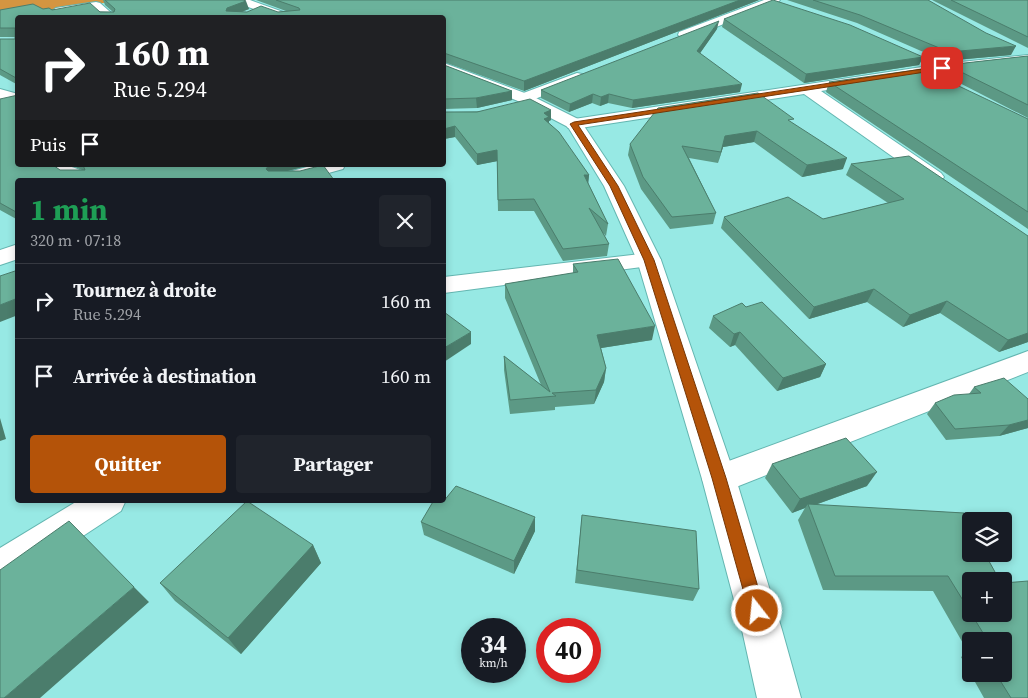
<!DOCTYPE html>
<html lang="fr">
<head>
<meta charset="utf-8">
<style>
	body { margin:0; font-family:"Source Serif 4",serif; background:#20242c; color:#f1f3f6; height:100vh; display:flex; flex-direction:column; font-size:19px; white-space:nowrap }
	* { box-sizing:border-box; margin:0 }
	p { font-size:16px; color:#9ea1a6 }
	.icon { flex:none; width:28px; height:28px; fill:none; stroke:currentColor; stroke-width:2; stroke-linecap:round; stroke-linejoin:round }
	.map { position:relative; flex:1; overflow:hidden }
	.sheet { position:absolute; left:15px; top:178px; width:431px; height:325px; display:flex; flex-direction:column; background:#171b24; border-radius:5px; box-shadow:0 2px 8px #0003 }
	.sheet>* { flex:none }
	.banner { position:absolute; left:15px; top:15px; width:431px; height:152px; border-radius:5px; box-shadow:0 2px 8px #0003; background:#202124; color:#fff; overflow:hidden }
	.fabs { position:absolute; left:962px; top:512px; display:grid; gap:10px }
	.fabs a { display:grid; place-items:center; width:50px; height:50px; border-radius:5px; background:#171b24; box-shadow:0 2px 8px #0003; font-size:25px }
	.speed { position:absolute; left:461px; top:618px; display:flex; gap:10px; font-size:25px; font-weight:700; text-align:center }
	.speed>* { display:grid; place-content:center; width:65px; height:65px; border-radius:50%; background:#171b24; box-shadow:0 2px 8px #0003; line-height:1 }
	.speed small { font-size:12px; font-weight:400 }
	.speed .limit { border:8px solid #d22; background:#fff; color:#111 }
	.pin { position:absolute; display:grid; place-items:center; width:42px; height:42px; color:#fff; margin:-21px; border-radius:10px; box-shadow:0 2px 8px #0006 }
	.me { position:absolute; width:55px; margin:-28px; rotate:344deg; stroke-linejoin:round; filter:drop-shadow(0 0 4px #0008) }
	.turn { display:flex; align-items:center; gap:18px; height:105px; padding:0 15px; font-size:22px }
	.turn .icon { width:65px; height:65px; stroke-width:2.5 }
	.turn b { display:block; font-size:35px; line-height:42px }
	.then { display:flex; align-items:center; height:48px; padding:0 15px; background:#0003; gap:10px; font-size:19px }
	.round { display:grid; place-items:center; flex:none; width:52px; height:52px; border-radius:5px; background:#20242c }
	.head { display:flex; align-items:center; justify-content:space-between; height:85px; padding:0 15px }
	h1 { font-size:30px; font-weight:700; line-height:38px; color:#1e9e55 }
	.cta { display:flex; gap:10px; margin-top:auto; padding:10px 15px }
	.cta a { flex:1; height:58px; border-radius:5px; background:#b45309; color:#fff; font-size:20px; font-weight:700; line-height:58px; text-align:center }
	.cta a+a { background:#20242c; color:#f1f3f6 }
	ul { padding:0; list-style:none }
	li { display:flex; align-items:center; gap:15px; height:75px; padding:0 15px; border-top:1px solid #363941 }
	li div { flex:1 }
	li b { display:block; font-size:19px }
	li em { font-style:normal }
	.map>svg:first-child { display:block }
	.forest { fill:#d49541 }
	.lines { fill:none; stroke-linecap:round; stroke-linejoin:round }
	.street-casing { stroke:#64b6b1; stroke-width:2 }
	.secondary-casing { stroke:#64b6b1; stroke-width:2 }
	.street { fill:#fff; fill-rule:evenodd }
	.secondary { fill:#fff; fill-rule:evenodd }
	.wall { fill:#5c9985; fill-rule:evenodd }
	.shaded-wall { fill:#4b7d6c }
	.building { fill:#6bb29b; stroke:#4b7d6c }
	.route { fill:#b45309; stroke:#753606 }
</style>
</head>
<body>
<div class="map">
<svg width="1028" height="698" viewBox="0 0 1028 698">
	<rect width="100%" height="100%" fill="#97e9e4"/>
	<path class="forest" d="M0,0H124L0,18Z"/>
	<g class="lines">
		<g class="street-casing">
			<path id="street" d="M764,0H780L778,2L689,38L684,39L678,35L679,32Z
				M96,2L100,3L117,18H103L94,9L56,16L50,12L56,8Z
				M1028,55V63L942,72L821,91L941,173L944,177L941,181L934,183L927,181L804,94L574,129L568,128L565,124L568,120L574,119L942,64Z
				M577,73L582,74L584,77L582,80L530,101H518L516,98L518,95Z
				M0,89L18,94V104L0,99Z
				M49,165C65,165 80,165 90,180H67Z
				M314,165H345L343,169L303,180H271L274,176Z
				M18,244V259L0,265V250Z
				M649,253L657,255L661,260L657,265L444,293V277Z
				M1028,351V372L731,489L719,493L707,489L702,479L707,469Z
				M79,500H126L121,511L13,582L0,587V548Z"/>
		</g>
		<g class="secondary-casing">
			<path id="secondary" d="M232,0H250L300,18H280L234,2Z
				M444,63L530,95L580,120L624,186L661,260L736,479L782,630L801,698H757L742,630L702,479L637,260L604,186L568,127L518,101L444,72Z"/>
		</g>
		<use href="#street" class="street"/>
		<use href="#secondary" class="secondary"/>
	</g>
	<path class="wall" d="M103,0H243L249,9L242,12H278L286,11L256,0H759L524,91L444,62V18H18V85L0,75V39H15V37H0V10L43,9L113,12L105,5Z
		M787,0H928L1011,55L944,61L857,23Z
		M932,0H1028V48Z
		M724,19L923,57L919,65L804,83L722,27Z
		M717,29L700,53L740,92L632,108L608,103L600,106L592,103L569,112L541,98V90Z
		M1028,56V118L942,74L947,65Z
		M444,65L512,91V100L477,108L444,109Z
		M829,82L1028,119V229L826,92Z
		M0,99L18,165L60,170H82L71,165H310L288,171L334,180H18V220L0,210Z
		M551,110V120L549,121V123L589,175L588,183L608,224L606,236L603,233L609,244L607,256L563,261L534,211H498L497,161L477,165L455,137L444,139V112Z
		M793,123L843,169L802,177L754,142L723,147L718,163L689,158L716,213L713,224L670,229L641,189L628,155L630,144Z
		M851,164L1028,236V342L999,352L940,313L903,327L867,302L809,319L721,228L724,217L823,219L888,203L846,175Z
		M573,264L652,340L601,348L606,368L604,382L594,404L555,407V410L510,414L504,370V356L541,385L505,298V284L573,273Z
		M713,316L826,364L820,377L777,391L735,345L730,347L709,328Z
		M974,387L1028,399V428L999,436L946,440L927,414L935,403L969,394Z
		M772,464L867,486L815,505L964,513L1028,698H984L961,657L968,652L933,591L823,590L798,520L805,508L792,513L765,478ZM971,641H1004V674H971Z
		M443,502L535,531L514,574L424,535L421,522Z
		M582,515L699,589L693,601L575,583Z
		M313,545L321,563L241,654L175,601L160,583Z"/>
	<path class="shaded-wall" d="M740,0H759L524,91V81Z
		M246,1L249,9L229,16L226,11L227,8Z
		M719,21L717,29L696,59L697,51Z
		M1016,46L1011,55L944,61L949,52Z
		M923,57L919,65L804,83L806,74Z
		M742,84L740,92L632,108L633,100Z
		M512,91V100L477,108L476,98Z
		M593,94L592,103L569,112L570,104Z
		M609,94L608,103L600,106L601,97Z
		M551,110V120L549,121V128L544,123V113Z
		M455,126V137L444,139V129Z
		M757,131L754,142L723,147L718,163L725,136Z
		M497,150L498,161L477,165V154Z
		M847,158L843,169L802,177L807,165Z
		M269,165H310L272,175L266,169Z
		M584,175H589L588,186Z
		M874,289L867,302L809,319L814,307Z
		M18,298V315L0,322V305Z
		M947,301L940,313L903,327L910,315Z
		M655,326L652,340L595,349L597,335Z
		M471,332V344L444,362V348Z
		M740,332L735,345L730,347L734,334Z
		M1028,333V342L999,352L1008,340Z
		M826,364L820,377L777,391L783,378Z
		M606,368L604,382L594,404L596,390Z
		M0,418L6,439L0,441Z
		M1028,420V428L999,436L1009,425Z
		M877,472L867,486L809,507L808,504L805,508L792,513L800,499Z
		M535,517V531L514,574V561Z
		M313,545L321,563L241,654L228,638Z
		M134,587L149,602L40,698H4Z"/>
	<path class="building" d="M105,0H243L246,1L227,8L226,11L247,12L261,6L278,12L300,10L299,8L276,0H740L524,81L444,53V18H18V79L0,69V39H15V28H0V10L33,4L43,9L49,8L52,10L90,3L100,12H114L115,9Z
		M773,0L850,25L923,57L806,74L724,19Z
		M813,0H928L986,33L1016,46L949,52L860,15Z
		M951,0H1028V37Z
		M719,21L697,51L742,84L633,100L609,94L601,97L593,94L570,104L541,90Z
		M1028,56V105L947,65Z
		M444,65L512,91L476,98L444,99Z
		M923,69L1028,119V212L829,82Z
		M758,93L794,119L788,120L847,158L807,165L757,131L725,136L721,152L682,146L716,213L672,217L643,177L630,144L658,108Z
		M18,95V165H53L60,170H85L83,165H269L266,169L268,171H300L323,165L334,180H18V213L0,203V99Z
		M530,99L551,110L544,113L549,117L544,119L559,132L589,175H584L608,224L589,208L609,244L563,249L534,199L498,200L497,150L477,154L455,126L444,129V112H477Z
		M909,156L1028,236V333L1008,340L947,301L910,315L874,289L814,307L724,217L788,197L823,219L904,199L851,164Z
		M618,259L655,326L597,335L606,368L596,390L552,393L556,396L510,400L504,356L550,392L505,284L578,272L573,264Z
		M18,270V298L0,305V276Z
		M762,302L826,364L783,378L740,332L734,334L713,316L742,303L746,307Z
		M444,312L471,332L444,348Z
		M1004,378L1028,399V420L1009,425L955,429L935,403L954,395L981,393L974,387Z
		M846,438L877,472L800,499L772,464Z
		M456,486L535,517L514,561L421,522L434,500H440L443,502Z
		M247,501L313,545L228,638L160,583Z
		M808,504L964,513L971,527V554H985L1000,581H971V614H1004V583L1028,581V698H1011L996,674H1004V641H988L948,576H835Z
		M582,515L696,531L699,589L577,570Z
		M69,521L134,587L4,698H0V570Z"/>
	<path class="route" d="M942,66L945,69L578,125L618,186L654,260L726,478L765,611L763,617L757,619L751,617L749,611L712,478L644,260L610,186L570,124L574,122Z"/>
</svg>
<div class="fabs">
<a><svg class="icon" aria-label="layers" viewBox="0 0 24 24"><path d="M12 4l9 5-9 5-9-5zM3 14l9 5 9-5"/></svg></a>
<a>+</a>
<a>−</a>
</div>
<div class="speed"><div>34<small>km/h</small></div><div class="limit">40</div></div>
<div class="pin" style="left:942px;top:68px;background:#d93025"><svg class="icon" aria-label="arrive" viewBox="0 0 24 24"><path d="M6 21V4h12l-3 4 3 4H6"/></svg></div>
<svg class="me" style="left:757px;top:611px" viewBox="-20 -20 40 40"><circle r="17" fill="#b45309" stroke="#fff" stroke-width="3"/><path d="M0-11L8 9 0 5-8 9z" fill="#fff"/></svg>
<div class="banner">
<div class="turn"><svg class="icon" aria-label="right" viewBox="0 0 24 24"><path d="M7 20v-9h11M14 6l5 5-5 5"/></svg><div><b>160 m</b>Rue 5.294</div></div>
<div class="then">Puis<svg class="icon" aria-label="arrive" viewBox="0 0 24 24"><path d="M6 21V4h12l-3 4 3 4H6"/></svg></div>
</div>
<section class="sheet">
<div class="head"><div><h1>1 min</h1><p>320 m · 07:18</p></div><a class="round"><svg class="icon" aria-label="close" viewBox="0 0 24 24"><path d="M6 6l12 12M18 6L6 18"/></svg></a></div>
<ul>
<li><svg class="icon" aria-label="right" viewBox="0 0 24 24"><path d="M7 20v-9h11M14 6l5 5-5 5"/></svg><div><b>Tournez à droite</b><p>Rue 5.294</p></div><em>160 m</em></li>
<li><svg class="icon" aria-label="arrive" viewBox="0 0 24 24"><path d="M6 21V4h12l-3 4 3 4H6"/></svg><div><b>Arrivée à destination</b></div><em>160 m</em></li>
</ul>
<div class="cta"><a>Quitter</a><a>Partager</a></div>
</section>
</div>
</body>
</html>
